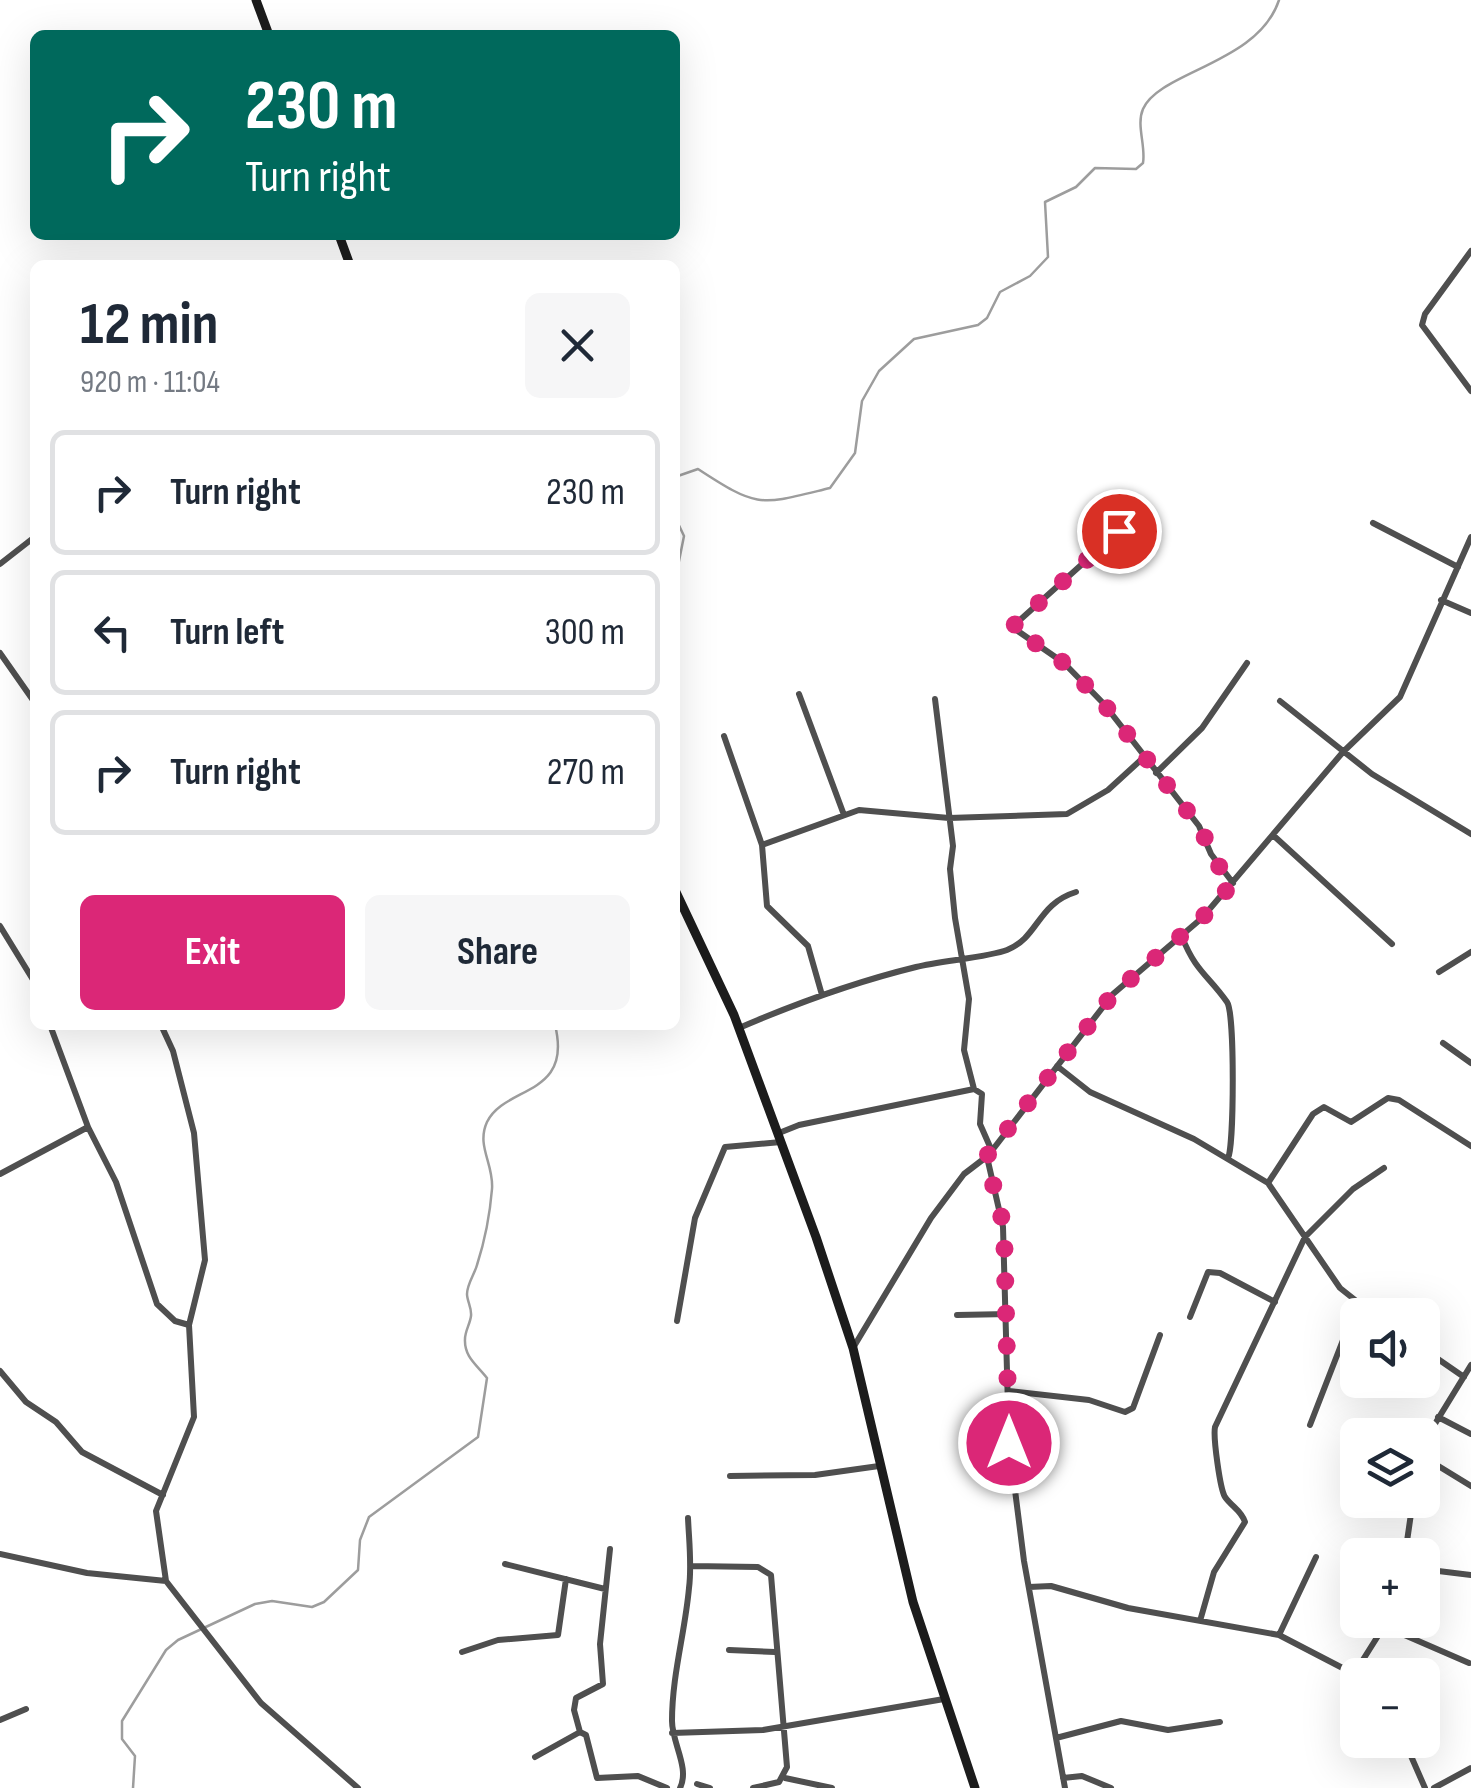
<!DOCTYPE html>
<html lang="en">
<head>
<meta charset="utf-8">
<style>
	body { margin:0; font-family:"Sofia Sans Condensed",sans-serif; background:#f6f6f7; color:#1f2937; height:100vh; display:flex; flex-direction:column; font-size:38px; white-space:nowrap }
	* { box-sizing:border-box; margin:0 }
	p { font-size:32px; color:#747a83 }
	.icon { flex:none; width:55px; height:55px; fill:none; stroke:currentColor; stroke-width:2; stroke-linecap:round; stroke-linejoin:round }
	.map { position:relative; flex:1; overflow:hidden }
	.drawer { position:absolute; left:30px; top:260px; width:650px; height:770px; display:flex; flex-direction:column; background:#fff; border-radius:15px; box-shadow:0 10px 40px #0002 }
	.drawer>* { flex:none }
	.top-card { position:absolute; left:30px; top:30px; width:650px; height:210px; border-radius:15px; box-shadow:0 10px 40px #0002; background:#00695c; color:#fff; overflow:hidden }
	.fabs { position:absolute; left:1340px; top:1298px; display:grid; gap:20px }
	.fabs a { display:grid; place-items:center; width:100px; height:100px; border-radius:15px; background:#fff; box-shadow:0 10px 40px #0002; font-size:50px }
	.pin { position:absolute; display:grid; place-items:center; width:85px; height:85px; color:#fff; margin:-42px; border:5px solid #fff; border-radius:50%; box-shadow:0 2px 10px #0007 }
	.me { position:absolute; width:110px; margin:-55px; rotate:0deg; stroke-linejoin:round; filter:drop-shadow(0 0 8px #0008) }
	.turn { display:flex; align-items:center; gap:35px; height:210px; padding:0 50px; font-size:45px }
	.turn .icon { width:130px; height:130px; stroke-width:2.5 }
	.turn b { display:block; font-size:70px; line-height:85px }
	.round { display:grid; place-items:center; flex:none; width:105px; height:105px; border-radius:15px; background:#f6f6f7 }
	.summary { display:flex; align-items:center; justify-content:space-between; height:170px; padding:0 50px }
	h1 { font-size:60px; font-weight:700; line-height:75px }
	.action { display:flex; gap:20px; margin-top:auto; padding:20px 50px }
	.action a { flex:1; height:115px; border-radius:15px; background:#db2777; color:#fff; font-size:40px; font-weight:700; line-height:115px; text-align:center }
	.action a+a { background:#f6f6f7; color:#1f2937 }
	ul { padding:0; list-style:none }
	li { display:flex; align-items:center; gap:30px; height:125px; margin:0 20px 15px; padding:0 30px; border:5px solid #e0e1e3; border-radius:15px }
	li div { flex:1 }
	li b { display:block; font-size:38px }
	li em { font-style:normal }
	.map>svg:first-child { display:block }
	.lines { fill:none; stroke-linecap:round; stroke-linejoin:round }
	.stream { stroke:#9d9d9d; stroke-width:2.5 }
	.street { stroke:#4f4f4f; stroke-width:6 }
	.secondary { stroke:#1c1c1c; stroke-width:9 }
	.route { stroke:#db2777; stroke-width:18; stroke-dasharray:0 32.4 }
</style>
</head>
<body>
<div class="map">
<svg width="1471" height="1788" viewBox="0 0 1471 1788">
	<rect width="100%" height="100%" fill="#fff"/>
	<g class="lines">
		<path class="stream" d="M675,477L698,469C759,509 760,505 830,488L855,453L862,401L879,371L914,339L978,325L987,318L1000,292L1030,276L1048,257L1045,202L1076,187L1095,168L1136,169L1143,163C1146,146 1136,125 1143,109C1160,71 1258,64 1279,0
			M675,517L684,536L675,581
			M133,1788L135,1756L122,1739V1721L166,1650L178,1640L255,1604L272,1601L312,1607L324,1602L358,1570L360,1540L369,1517L478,1437L487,1378C477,1365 464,1357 465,1339C465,1331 470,1324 471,1316C472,1308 467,1301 467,1294C467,1284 475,1273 477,1265C485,1240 490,1214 492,1189C494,1164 476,1146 487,1122C505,1085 573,1097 555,1025"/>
		<path class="street" d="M1471,251L1425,314L1422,325L1471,391
			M1373,523L1458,567
			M1119,531L1012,627L1064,663L1104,704L1199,826L1211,854L1233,883
			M0,564L32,539
			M1441,600L1471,613
			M0,653L35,703
			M799,694L844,815
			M935,699L953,846L950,869L955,918L969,999L964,1050L974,1089
			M1280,701L1372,774L1471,834
			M724,736L762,845L767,906L808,946L822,995
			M1156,773L1202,728L1247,663
			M1274,836L1392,944
			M762,845L859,810L949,818L1067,814L1108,790L1143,758
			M0,926L35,983
			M1182,937C1196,972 1208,975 1227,1002C1235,1013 1234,1146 1228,1158
			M1439,972L1471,952
			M50,1025L88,1127L116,1182L157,1304L175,1321L189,1325
			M161,1025L173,1051L194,1133L205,1260L189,1325L194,1417L156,1511L166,1581L261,1703L358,1788
			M739,1028C797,1003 855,982 916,967C940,961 989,957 1007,950C1039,937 1037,904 1076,892
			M1443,1043L1471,1063
			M1057,1066L1090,1092L1194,1139L1268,1183L1340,1288L1374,1315
			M779,1133L799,1125L974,1089L982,1094L980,1124L991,1149
			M0,1174L88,1127
			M1268,1183L1313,1114L1324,1107L1351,1122L1388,1098L1399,1100L1471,1146
			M957,1315L1009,1314
			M1190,1317L1208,1272L1220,1273L1275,1302
			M677,1321L695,1218L725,1147L781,1142
			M853,1348L931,1218L964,1174L985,1158
			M1422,1348L1464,1377
			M0,1371L26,1402L56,1422L82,1452L163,1495
			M1009,1391L1089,1400L1125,1412L1133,1408L1160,1335
			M1438,1417L1471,1434
			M1310,1425L1357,1304
			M1422,1445L1471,1365
			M1422,1456L1471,1486
			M730,1476L815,1475L879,1466
			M0,1554L87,1573L166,1581
			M1405,1555L1413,1500
			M505,1564L605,1589
			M691,1566L758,1567L771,1575L787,1767L779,1782L753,1788
			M1422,1569L1471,1575
			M1029,1587L1051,1586L1128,1608L1279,1635L1358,1676
			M1200,1621L1214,1572L1245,1522C1241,1510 1232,1507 1225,1497C1220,1489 1213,1437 1215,1427L1305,1237L1353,1189L1384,1168
			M1386,1627L1469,1663
			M1279,1635L1316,1557
			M729,1650L775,1652
			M462,1652L498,1640L558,1635L566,1579
			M1354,1674L1388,1620
			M0,1720L26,1709
			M580,1732L574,1710L576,1698L603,1684L600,1644L610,1549
			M672,1733L763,1730L944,1699
			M1056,1738L1121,1721L1168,1730L1220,1722
			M1404,1740L1425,1788
			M535,1757L580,1732L586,1735L597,1778L638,1776L667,1788
			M785,1778L832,1788
			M1063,1778L1082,1776L1111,1788
			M697,1784L710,1788
			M680,1788C690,1768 672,1743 672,1721C672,1675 685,1633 689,1588C692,1565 689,1541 688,1518
			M1065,1788L1024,1561L1009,1443L1003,1227L987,1157L1113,994L1202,918L1343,752L1400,697L1471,537
			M1434,1788L1471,1768"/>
		<path class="secondary" d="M256,0L269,35
			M339,235L350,265
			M675,890L734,1015L816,1237L853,1348L913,1602L975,1788"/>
	</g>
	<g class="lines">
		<path class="route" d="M1009,1443L1004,1227L986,1157L1113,994L1202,918L1233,883L1220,868L1199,826L1104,704L1064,663L1012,627L1119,531"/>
	</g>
</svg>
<div class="fabs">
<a><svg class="icon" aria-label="sound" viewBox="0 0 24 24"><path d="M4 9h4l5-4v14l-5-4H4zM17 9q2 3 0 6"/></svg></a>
<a><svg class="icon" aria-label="layers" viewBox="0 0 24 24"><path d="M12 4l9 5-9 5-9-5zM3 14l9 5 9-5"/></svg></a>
<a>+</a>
<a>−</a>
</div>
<div class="pin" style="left:1119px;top:531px;background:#d93025"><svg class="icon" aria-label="arrive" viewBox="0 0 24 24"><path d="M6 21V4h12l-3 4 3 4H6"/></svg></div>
<svg class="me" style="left:1009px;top:1443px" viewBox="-20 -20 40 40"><circle r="17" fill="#db2777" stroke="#fff" stroke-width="3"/><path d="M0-11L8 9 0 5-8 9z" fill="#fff"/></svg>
<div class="top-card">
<div class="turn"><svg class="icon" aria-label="right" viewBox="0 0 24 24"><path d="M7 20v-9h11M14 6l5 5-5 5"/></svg><div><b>230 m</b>Turn right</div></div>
</div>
<section class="drawer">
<div class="summary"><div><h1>12 min</h1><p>920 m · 11:04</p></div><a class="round"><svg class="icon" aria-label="close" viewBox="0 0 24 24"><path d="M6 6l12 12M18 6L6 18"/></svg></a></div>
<ul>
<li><svg class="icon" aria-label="right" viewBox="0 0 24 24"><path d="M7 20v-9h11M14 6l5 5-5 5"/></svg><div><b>Turn right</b></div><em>230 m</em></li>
<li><svg class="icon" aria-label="left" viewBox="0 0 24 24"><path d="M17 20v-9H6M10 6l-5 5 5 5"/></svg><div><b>Turn left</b></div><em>300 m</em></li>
<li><svg class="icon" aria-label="right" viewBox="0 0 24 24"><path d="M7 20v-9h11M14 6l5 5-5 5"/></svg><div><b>Turn right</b></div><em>270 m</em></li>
</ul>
<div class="action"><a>Exit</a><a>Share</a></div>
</section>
</div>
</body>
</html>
